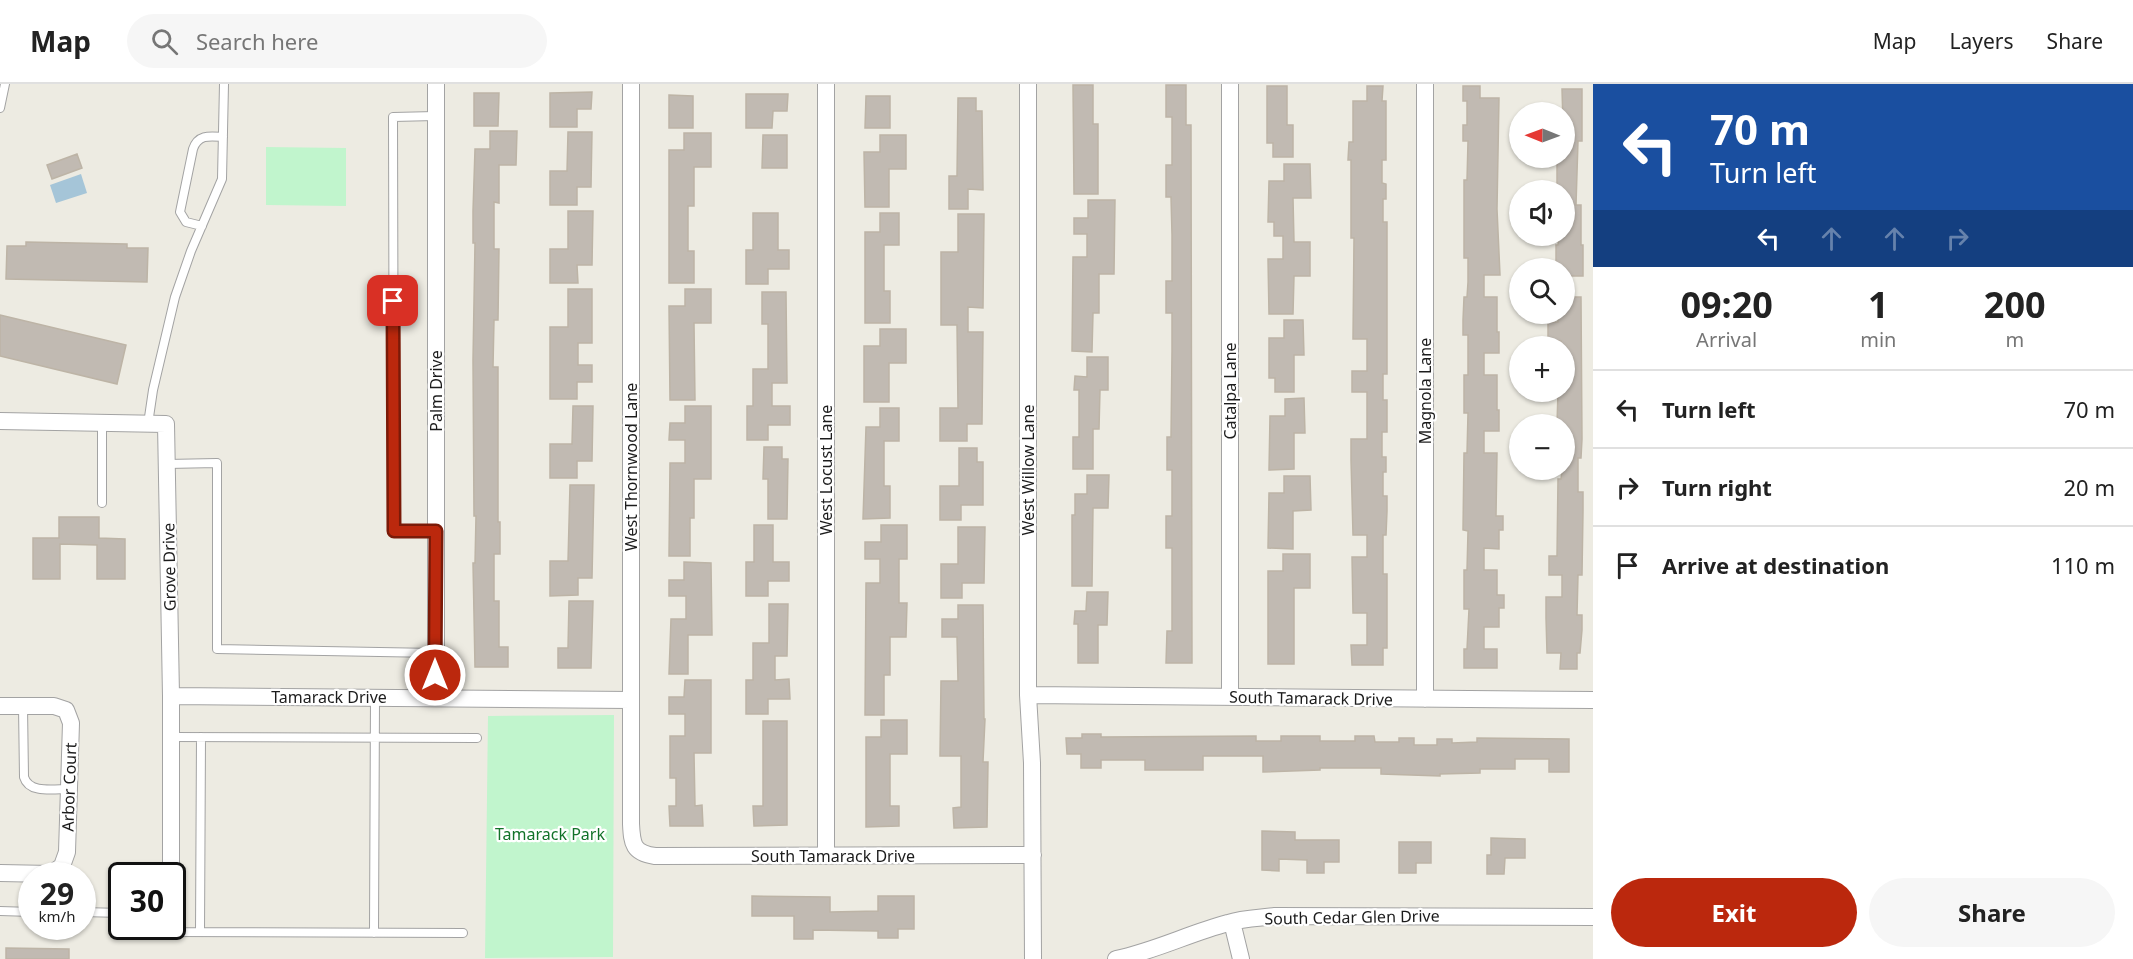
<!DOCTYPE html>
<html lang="en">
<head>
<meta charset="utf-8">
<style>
	body { margin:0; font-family:"Noto Sans",sans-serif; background:#f6f6f6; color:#222; height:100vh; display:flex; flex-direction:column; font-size:22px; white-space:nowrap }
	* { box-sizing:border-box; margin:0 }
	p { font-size:20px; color:#767676 }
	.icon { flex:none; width:33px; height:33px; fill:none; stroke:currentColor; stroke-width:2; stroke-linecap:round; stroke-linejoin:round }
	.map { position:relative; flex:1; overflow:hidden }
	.drawer { display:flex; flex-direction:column; background:#fff; width:540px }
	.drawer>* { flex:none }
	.top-card { background:#1a4fa0; color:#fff; overflow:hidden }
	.needle { width:39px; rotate:271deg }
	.fabs { position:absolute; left:1509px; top:18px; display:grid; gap:12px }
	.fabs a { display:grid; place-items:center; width:66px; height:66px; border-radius:50%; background:#fff; box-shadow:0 2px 4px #0004; font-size:30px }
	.speed { position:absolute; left:18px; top:778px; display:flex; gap:12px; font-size:30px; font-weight:700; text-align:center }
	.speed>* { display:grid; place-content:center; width:78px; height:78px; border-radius:50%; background:#fff; box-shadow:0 2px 4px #0004; line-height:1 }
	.speed small { font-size:15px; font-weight:400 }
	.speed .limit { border:3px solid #111; border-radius:9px; background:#fff; color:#111 }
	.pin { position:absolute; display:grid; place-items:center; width:51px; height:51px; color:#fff; margin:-26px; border-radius:12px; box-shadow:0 3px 9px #0006 }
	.me { position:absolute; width:66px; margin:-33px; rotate:0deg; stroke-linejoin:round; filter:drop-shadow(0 0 4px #0008) }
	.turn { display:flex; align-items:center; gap:21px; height:126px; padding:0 18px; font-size:27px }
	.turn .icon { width:78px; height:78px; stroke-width:2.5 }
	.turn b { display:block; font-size:42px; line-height:51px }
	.lanes { display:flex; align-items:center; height:57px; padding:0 18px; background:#0003; justify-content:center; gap:30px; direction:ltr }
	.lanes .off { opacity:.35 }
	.eta { display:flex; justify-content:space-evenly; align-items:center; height:102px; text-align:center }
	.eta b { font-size:36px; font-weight:700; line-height:42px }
	.cta { display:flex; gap:12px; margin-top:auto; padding:12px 18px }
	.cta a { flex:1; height:69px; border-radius:36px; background:#bb280d; color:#fff; font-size:24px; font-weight:700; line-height:69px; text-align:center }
	.cta a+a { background:#f6f6f6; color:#222 }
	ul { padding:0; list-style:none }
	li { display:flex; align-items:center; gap:18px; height:78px; padding:0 18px; border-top:2px solid #e0e0e0 }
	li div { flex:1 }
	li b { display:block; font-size:22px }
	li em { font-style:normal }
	header { display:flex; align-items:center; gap:36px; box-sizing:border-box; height:84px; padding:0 30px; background:#fff; border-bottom:2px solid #e0e0e0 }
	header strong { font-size:28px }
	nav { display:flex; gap:33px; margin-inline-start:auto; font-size:21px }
	.search { width:420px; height:54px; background:#f6f6f6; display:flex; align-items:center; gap:15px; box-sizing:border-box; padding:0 21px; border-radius:33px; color:#767676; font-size:22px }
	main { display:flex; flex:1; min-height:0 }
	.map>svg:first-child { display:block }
	.park { fill:#c1f5cd }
	.water { fill:#a5c5d8 }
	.building { fill:#c1bab2; stroke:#bdb4a6; stroke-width:1.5 }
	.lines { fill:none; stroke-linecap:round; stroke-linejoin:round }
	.service-casing { stroke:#a3a3a3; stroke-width:10 }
	.minor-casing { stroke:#a3a3a3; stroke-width:18 }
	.service { stroke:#fff; stroke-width:8 }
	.minor { stroke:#fff; stroke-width:16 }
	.route-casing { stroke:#7a1a08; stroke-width:15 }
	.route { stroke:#bb280d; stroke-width:10 }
	.labels { text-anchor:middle; stroke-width:4.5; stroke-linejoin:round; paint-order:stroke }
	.street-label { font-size:16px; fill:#1c1c1c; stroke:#fff }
	.park-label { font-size:16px; fill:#127229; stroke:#fff }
</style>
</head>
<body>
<header>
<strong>Map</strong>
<div class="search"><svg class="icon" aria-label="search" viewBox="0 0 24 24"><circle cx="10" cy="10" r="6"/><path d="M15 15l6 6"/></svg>Search here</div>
<nav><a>Map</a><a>Layers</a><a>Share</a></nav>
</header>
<main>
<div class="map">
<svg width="1593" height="875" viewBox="0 0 1593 875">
	<rect width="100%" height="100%" fill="#edebe2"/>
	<path class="park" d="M266,63L346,64V122L266,121Z
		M614,631L613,873L485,874L488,632Z"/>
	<path class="water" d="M81,90L87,109L56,119L50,101Z"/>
	<path class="building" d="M1073,1H1093V40H1098V110H1074Z
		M1166,1H1186V41H1191L1192,579H1166L1167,547H1172V464H1166V432H1172V386H1167V353H1171L1172,267V229H1166V197H1172V151L1171,113H1166V81H1172V33H1166Z
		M1267,2H1287V41H1293V73H1273V59H1267Z
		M1367,2H1383L1382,17H1386V76H1382V99L1386,100V115H1383V138H1387V290H1383V316H1387V348H1382V373H1386V388H1383V412H1387V427L1386,451H1383V490H1387V564H1383V581H1352L1351,561H1367V529H1353L1352,473H1367V451H1353L1351,376V355H1367V308H1352V287H1367V255H1353L1354,154H1351V76H1348L1349,58H1353V17H1367Z
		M1463,2H1480V14H1499L1497,125L1500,191H1484V213H1497V248H1499V269H1484V291H1497V326H1499V347H1484V369H1497L1496,432H1503V446H1499V465L1484,464V486H1497V511H1504V524H1499V543H1484V565H1497V584H1464V565H1467L1469,525H1464V486H1467L1468,447L1463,446L1464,369H1467L1468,329H1464V291H1468V251H1463V236L1464,213H1467L1468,198V174H1464V96H1467L1468,57H1463V41H1467V17H1463Z
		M1562,5H1582V57H1578L1576,121H1581V161H1583V192H1564V184H1556V161H1558L1559,152H1564V106H1557V74H1564Z
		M592,8L591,25H577V43H550V9Z
		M474,9H499L498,42H474Z
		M746,10H788L787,27H773L772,44H746Z
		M669,11L693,12V44H669Z
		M866,12H890V44H865Z
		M958,14H976V27H982L983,106L968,105V125H949V92H957Z
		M490,47H517L516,81H499V119L494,118V165H499L498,236H494L493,283H498V438H500V470H494V517H499V563H508V583H475L473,479H475L476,432H474L473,276L475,159H473V127L475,65H490Z
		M568,48H592L591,103H577V121H550V87H567Z
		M684,49H711V83H694V122H688V167H694V199H669V66H684Z
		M763,51H787V84H762Z
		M880,51H906V85H889V123H865L864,68H880Z
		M77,70L82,84L52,95L47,81Z
		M1284,80H1310L1311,114H1293L1294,158H1310V192H1294L1293,230H1269L1268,175H1283V152H1274V138H1268L1269,97H1284Z
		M1088,116H1115L1114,190H1099V229H1093L1092,268L1072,267L1073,173H1087V150H1074V134H1088Z
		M568,127H593L592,181H577L578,199H550V165H568Z
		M753,129H778V166H789V185H768V200H746V166H753Z
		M880,129H899V161H884V207H890V239H865V148H880Z
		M958,130H984L983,224L968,223V248H983L982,340H967V357H940V324H958L957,241H941V168H958Z
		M26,158L127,160V164H148L147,198L6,195L7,162H26Z
		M568,205H592V259H578V281H592V298H577V315H550V243H568Z
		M685,205H711V239H694L695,316H670L669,222H685Z
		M762,208H786L787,299H772V322H790V341H768V356H747V322H753V285H768V240H762Z
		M1564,213H1581L1582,355L1581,374H1578V408H1583V427L1582,491H1578L1577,531H1582V546L1580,569H1577V585H1560L1561,569H1547L1546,534V513H1562V491H1549V472H1557L1558,395H1561L1562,386H1564V340H1557L1558,308H1564V262H1561V257H1548V238H1558V230H1564Z
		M0,231L126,261L117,300L0,272Z
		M1284,236H1303L1304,271H1294V308H1275V294H1269V254H1284Z
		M880,245H906V279H889V318H864V262H880Z
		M1087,273H1108V306H1100L1099,345H1093V385H1073V353H1079V306H1074L1075,292L1087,293Z
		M1304,314L1305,349H1294V385L1269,386L1270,332H1285V315Z
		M573,322H593L592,377H577V394H550V360H572Z
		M685,322H711V395H694V434H690V472H669L670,379H685V356H669L670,339H685Z
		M880,324H899V357H884V402H890V434L863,435L866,343H880Z
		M764,363H782V375H788L787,435H768V395H763Z
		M959,364H977V378H983V421H961V436H940V402H959Z
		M1087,391H1109L1108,424H1093L1092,502H1072V431H1075V410H1087Z
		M1284,392H1310L1311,426L1293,427V465L1268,464L1269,409H1284Z
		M570,401H594L592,494H578V511L550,512V477H568Z
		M59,433H99V454L125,455V495H97V461L60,460V495H33V454H59Z
		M754,441H773V478H789V497H768V512H746V478H754Z
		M881,441H907V475H899V519H907L906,553H890V591H884V631H865L866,499H880V475H865V458H881Z
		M958,443H985L984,499H962V514H941V480H958Z
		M1283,470H1310V504H1294V580H1268V487H1283Z
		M684,478L711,479L712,551H688V590H669L671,535H686V512H669V496H684Z
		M1087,508H1108L1107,541H1098V579H1078V540H1074L1075,527H1086Z
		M569,517H593L591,584H558V564H568Z
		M769,520H788L787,572H775V596L789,595L790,615H768V630H746V596H753V559H769Z
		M958,521H983L984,635H985L983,678H988L987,743L954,744L953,724L961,723V672H940L941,597H958L957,553H942V535H958Z
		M685,596H711V669H694L695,722L702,721L703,742H670L669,722H676V694H670V652H685V630H669V613H684Z
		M881,636H907V670H890V722H899V742L866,743V653H881Z
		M763,637H787V741L754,742L753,722H763Z
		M1082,650H1101V653L1256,652V657H1281V652H1320V657H1355V652H1374L1375,658H1399V654H1414V661H1437V655H1452V659L1477,658V654L1569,655V688H1549V675H1515V685H1480V689L1440,690V692L1381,690V684H1320V686L1263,688V672H1203V686H1145V676H1101V684H1081V670H1067L1066,654H1082Z
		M1262,747L1295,748V756H1339V778H1324V789H1307V776L1279,775V787L1262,786Z
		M1491,754L1525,755V774H1505L1504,790H1487V771H1491Z
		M1399,758H1431V779H1416V789H1399Z
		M752,812L830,813V828L878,827V812H914V845H898V854H878V847L813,846V855H794V832H752Z
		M6,864L69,865V875H6Z"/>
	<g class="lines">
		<g class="service-casing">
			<path id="service" d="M0,24L5,0
				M435,32L393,33L394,447H436
				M202,142L186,138L180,128L193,65C198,50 210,52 223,53
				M148,340L153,306L175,213L191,167L222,95L224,0
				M167,380L217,379V565L435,569
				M102,419V339
				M23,622L24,693C29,710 54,705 69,705
				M171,653L477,654
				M0,827L32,828
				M82,828L122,829
				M171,843V848L463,849
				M200,848L201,653
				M374,849L375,613"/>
		</g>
		<g class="minor-casing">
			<path id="minor" d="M631,0V740C632,760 633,769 655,772L1033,771
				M826,0V772
				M1028,0V611L1032,679L1033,875
				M1230,0V613
				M0,337L166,340L171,612V792
				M1028,611L1593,616
				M171,612L631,616
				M436,614V0
				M1425,615V0
				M0,622H54L66,626L71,639L67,768L62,782L51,790L0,789
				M1232,838L1241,875
				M1116,875C1155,867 1190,849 1228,839C1243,834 1260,834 1275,832L1593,833"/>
		</g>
		<use href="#service" class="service"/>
		<use href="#minor" class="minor"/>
	</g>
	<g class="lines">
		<g class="route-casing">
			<path id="route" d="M393,217L394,447H436L435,591"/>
		</g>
		<use href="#route" class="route"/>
	</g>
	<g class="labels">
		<g class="street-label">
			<text transform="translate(436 307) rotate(-90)" y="6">Palm Drive</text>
			<text transform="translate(1230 307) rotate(-90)" y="6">Catalpa Lane</text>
			<text transform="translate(1425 307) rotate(-90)" y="6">Magnola Lane</text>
			<text transform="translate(631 383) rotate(-90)" y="6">West Thornwood Lane</text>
			<text transform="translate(826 386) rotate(-90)" y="6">West Locust Lane</text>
			<text transform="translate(1028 386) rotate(-90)" y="6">West Willow Lane</text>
			<text transform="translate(169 483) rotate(-91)" y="6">Grove Drive</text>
			<text x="329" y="619">Tamarack Drive</text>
			<text transform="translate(1311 614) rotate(1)" y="6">South Tamarack Drive</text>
			<text transform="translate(69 703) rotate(-88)" y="6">Arbor Court</text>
			<text x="833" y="778">South Tamarack Drive</text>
			<text transform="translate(1352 833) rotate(-1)" y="6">South Cedar Glen Drive</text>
		</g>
		<g class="park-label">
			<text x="550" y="756">Tamarack Park</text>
		</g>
	</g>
</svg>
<div class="fabs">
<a><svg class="needle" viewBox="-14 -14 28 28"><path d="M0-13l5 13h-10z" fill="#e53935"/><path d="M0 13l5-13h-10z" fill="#767676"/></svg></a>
<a><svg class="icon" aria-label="sound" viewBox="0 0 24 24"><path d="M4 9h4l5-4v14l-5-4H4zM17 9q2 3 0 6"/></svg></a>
<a><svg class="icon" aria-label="search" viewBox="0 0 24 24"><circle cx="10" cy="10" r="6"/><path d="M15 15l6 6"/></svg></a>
<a>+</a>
<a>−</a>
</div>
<div class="speed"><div>29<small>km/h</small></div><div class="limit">30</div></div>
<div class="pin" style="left:393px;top:217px;background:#d93025"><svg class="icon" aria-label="arrive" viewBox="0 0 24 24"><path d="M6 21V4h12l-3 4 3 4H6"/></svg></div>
<svg class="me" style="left:435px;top:591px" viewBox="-20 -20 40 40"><circle r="17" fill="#bb280d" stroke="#fff" stroke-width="3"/><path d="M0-11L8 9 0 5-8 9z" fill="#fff"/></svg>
</div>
<section class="drawer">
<div class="top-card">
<div class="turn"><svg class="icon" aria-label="left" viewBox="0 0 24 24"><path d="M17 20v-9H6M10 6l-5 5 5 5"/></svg><div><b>70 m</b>Turn left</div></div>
<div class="lanes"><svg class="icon" aria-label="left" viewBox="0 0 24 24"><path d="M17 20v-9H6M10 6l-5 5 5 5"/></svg><svg class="icon off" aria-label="ahead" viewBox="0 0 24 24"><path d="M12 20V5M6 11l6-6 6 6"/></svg><svg class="icon off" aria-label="ahead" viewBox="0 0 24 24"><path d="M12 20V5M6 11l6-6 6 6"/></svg><svg class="icon off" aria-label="right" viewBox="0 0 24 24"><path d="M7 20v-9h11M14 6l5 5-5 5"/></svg></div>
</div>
<div class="eta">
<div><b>09:20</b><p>Arrival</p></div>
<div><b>1</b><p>min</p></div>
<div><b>200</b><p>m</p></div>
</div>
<ul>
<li><svg class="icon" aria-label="left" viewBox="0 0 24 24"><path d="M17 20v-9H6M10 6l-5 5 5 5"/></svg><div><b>Turn left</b></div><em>70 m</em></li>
<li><svg class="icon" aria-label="right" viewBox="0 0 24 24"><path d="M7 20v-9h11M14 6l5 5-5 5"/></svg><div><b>Turn right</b></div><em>20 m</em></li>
<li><svg class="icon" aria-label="arrive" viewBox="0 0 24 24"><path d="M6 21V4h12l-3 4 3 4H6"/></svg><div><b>Arrive at destination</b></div><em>110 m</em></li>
</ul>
<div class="cta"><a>Exit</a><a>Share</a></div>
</section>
</main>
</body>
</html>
